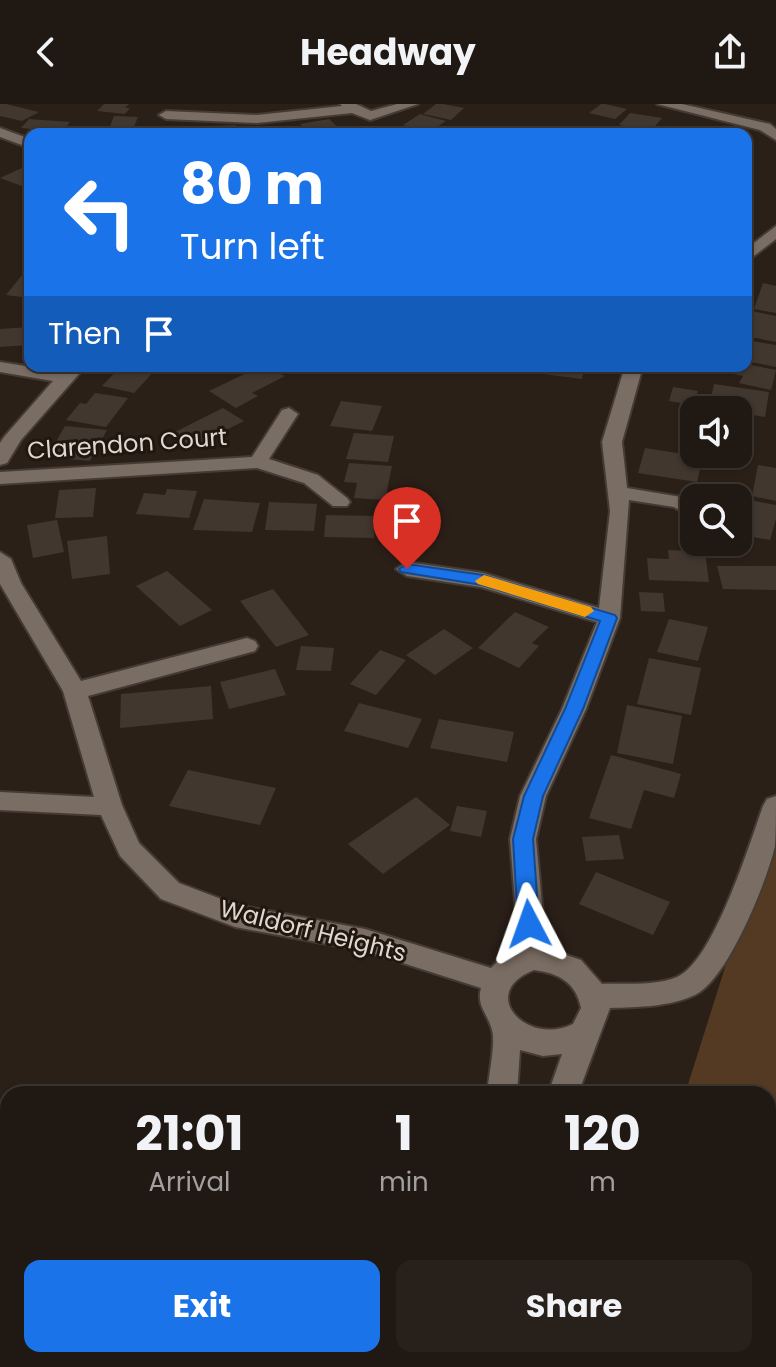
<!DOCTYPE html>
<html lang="en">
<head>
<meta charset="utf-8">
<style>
	body { margin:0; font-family:Poppins,sans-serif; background:#28211b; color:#f1f3f6; height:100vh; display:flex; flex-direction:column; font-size:30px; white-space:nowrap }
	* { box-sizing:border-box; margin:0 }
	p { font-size:26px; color:#a2a09f }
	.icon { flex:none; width:44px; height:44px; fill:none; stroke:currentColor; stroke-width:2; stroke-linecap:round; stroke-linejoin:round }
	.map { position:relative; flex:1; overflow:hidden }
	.panel { position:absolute; left:0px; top:982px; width:776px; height:282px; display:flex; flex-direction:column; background:#201812; border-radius:24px 24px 0 0; box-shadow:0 2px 6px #0004,0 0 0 2px #3d3732 }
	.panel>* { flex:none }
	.hud { position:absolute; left:24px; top:24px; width:728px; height:244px; border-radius:16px; box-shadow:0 2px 6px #0004,0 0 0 2px #3d3732; background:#1a73e8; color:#fff; overflow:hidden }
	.buttons { position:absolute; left:680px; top:292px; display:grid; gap:16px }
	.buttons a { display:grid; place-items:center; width:72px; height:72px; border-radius:16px; background:#201812; box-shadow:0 2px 6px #0004,0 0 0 2px #3d3732; font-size:40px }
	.pin { position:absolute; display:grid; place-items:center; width:68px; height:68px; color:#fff; margin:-82px -34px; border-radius:50% 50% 50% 0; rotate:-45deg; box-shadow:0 0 8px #0007 }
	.pin .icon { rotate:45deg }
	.me { position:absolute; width:88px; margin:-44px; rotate:356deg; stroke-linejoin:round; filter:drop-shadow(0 0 6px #0008) }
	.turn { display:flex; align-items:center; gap:28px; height:168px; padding:0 24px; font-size:36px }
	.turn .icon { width:104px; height:104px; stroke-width:2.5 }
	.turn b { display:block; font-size:56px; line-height:68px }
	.then { display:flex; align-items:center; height:76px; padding:0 24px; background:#0003; gap:16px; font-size:30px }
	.eta { display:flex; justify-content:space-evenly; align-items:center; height:136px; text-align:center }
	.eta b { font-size:48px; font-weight:700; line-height:56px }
	.primary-button { display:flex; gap:16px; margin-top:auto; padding:16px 24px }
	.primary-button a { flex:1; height:92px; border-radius:16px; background:#1a73e8; color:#fff; font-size:32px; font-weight:700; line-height:92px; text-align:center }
	.primary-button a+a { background:#28211b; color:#f1f3f6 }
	header { display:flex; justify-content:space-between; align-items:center; height:104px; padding:0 24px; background:#201812; font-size:36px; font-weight:700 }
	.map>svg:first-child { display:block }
	.green { fill:#553a23 }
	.building { fill:#42372e }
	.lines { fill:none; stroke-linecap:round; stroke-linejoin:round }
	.minor-casing { stroke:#443b35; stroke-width:4 }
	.minor { fill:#7a6d63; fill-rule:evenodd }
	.route { fill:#1a73e8; stroke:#114b97; stroke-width:2 }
	.slow { fill:#f59e0b }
	.labels { text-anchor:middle; stroke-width:6; stroke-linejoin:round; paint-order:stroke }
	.street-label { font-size:24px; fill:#dfd8d2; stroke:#21170f }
</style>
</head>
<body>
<header><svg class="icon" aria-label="back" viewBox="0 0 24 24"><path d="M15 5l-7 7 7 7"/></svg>Headway<svg class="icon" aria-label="share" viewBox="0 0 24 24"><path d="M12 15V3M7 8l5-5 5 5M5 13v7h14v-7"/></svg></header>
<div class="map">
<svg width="776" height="1263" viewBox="0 0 776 1263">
	<rect width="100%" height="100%" fill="#2b2018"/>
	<path class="green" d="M776,702V1263H602L604,1256H768V990H685Z"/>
	<path class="building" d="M0,0H6L39,8L22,17L0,12Z
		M104,0H129L125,4H130L125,10L97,7Z
		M436,0H443L464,4L451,16L423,10Z
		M601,0H605L627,5L615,15L589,9Z
		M630,9L662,14L651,27L619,21Z
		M420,10L423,11L446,17L429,28L403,21Z
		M114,12L138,13L131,30H107Z
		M29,15L70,18L62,28L21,24Z
		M329,15L344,29L310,30L300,20Z
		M236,21V30H211L212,22Z
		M22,64L30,67V85L0,74Z
		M30,161V194L6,191Z
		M763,179L776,182V209L754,205Z
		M751,207L776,212V238L746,232V217Z
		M30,223V241L0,243V225Z
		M746,236L776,241V263L746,257Z
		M746,260L776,266L771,286L739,279L743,272L723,268L726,262Z
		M121,262H159L134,289L102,282Z
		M261,262L285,272L252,289L258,292L236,304L209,287Z
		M545,262H585L582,275L543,270Z
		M714,280L769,288L765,313L738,309V306L709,304Z
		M673,283L698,287L693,301L669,297Z
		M95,289L128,294L106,323L66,316L80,299L86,300Z
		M341,297L382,302L372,327L330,322Z
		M223,304L244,317L192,343L171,330Z
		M65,322L107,326L90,357L47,353Z
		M354,329L394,332L388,358L346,355Z
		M738,342L742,343L739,358L710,353L711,350H738Z
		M645,344L703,353L697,378L638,369Z
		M349,359L392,362L385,396L354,394L357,379L344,378Z
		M758,361L776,364V397L752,392Z
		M96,384L93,413L55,414L59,386Z
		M167,385L197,387L189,414L136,410L144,389L165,391Z
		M204,395L260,399L252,428L193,426Z
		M749,396L776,401V415L770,436L738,430V408L745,409Z
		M269,398L317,400L314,427L265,426Z
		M396,400L425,401L423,419L394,418Z
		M326,411L375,412L374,434L324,433Z
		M57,416L64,448L33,454L27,421Z
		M107,432L110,470L72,475L67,437Z
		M668,446L705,448L709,478L649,476L647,454L669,455Z
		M717,462H776V486L723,485Z
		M167,467L212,506L180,522L136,482Z
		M273,485L309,531L276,543L240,497Z
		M639,488L663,489L665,508L641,507Z
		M515,508L549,523L532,539L539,542L519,564L478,544Z
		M669,515L708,523L698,557L657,548Z
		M444,525L473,544L435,571L406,551Z
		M301,542L334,544L331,567L296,566Z
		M380,546L406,556L376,591L350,580Z
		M649,554L701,564L691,611L637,600Z
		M275,565L286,591L229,605L220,578Z
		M211,582L213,615L120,624L121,590Z
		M359,599L422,615L408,644L344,627Z
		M627,601L682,612L673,660L617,649Z
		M439,615L514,628L507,658L430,644Z
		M611,651L681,670L674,694L644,686L631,725L589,714Z
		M188,666L276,684L260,721L169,702Z
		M416,693L450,721L383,770L348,740Z
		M457,702L487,707L481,733L450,727Z
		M619,731L624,755L586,757L582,733Z
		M596,768L670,798L653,831L579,800Z"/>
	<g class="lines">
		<g class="minor-casing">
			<path id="minor" d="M340,0H356L371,7L397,0H418L370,16L352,9L257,19L166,15L159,11L166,7L257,11L342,2Z
				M657,0H682L770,20L776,25V36L760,26Z
				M0,24L30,35V44L0,33Z
				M776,122V135L746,158V145Z
				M0,258L62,268L67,262H86L21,336L7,359L0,361V339L4,333L53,277L0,268Z
				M625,262H643L622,338L627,384L687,394L694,399V415L674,403L629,396L620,514L586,605L546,692L536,735L546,844L581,856L602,880C625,879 656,882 677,873C713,858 750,739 763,702L767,695L776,692C776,708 776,727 775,742C767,777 728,875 695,891C669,903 638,903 610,904L578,990H548L562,950L543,952L520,946L517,990H487C488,975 496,939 492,926C488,910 476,902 481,884L365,847L235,823L161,795L120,752L101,711L0,706V688L94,693L63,587L0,480V448L11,455L21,479L81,577L247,534L255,537L258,542L255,547L88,592L122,701L139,739L179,779L237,801L365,825L491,864L500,855L519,848L510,735L520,692L562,605L597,518L481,483L407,472L396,465L407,458L483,469L599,504L610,407L602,338ZM534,866C558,869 576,878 581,904L573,920C527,943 476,889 534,866Z
				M289,304L298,310L269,355L318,371L347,394L350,398L347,402H333L304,379L257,364L0,380V368L252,353L282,306Z
				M398,1256H432L429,1263H395Z
				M451,1256H485L482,1263H448Z"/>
		</g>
		<use href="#minor" class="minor"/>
	</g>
	<path class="route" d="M407,460L483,471L615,511L617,514L583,605L543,692L533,735L539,820L536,826L529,829L521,826L518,820L513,735L524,692L565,605L600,517L482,481L401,468L399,465Z"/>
	<path class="slow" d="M484,471L591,503L594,507L585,513L478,480L475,477Z"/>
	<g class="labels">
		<g class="street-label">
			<text transform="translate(127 340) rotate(-4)" y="8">Clarendon Court</text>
			<text transform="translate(313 827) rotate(14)" y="8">Waldorf Heights</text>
		</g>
	</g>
</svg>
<div class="buttons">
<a><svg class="icon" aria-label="sound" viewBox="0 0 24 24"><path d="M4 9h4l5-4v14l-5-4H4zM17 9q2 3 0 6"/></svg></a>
<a><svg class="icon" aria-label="search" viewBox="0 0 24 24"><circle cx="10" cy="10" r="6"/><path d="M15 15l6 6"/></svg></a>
</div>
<div class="pin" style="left:407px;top:465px;background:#d93025"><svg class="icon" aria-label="arrive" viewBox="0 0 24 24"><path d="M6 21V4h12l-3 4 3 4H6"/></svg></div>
<svg class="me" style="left:529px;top:820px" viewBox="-20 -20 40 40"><path d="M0-17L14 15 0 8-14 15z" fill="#1a73e8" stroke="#fff" stroke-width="4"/></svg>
<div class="hud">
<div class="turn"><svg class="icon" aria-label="left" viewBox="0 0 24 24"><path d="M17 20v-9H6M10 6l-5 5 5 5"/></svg><div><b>80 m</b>Turn left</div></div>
<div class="then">Then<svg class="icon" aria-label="arrive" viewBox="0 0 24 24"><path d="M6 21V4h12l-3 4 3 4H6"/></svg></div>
</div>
<section class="panel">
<div class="eta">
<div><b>21:01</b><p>Arrival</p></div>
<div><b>1</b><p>min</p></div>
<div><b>120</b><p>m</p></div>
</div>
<div class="primary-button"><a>Exit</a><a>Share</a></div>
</section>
</div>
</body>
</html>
